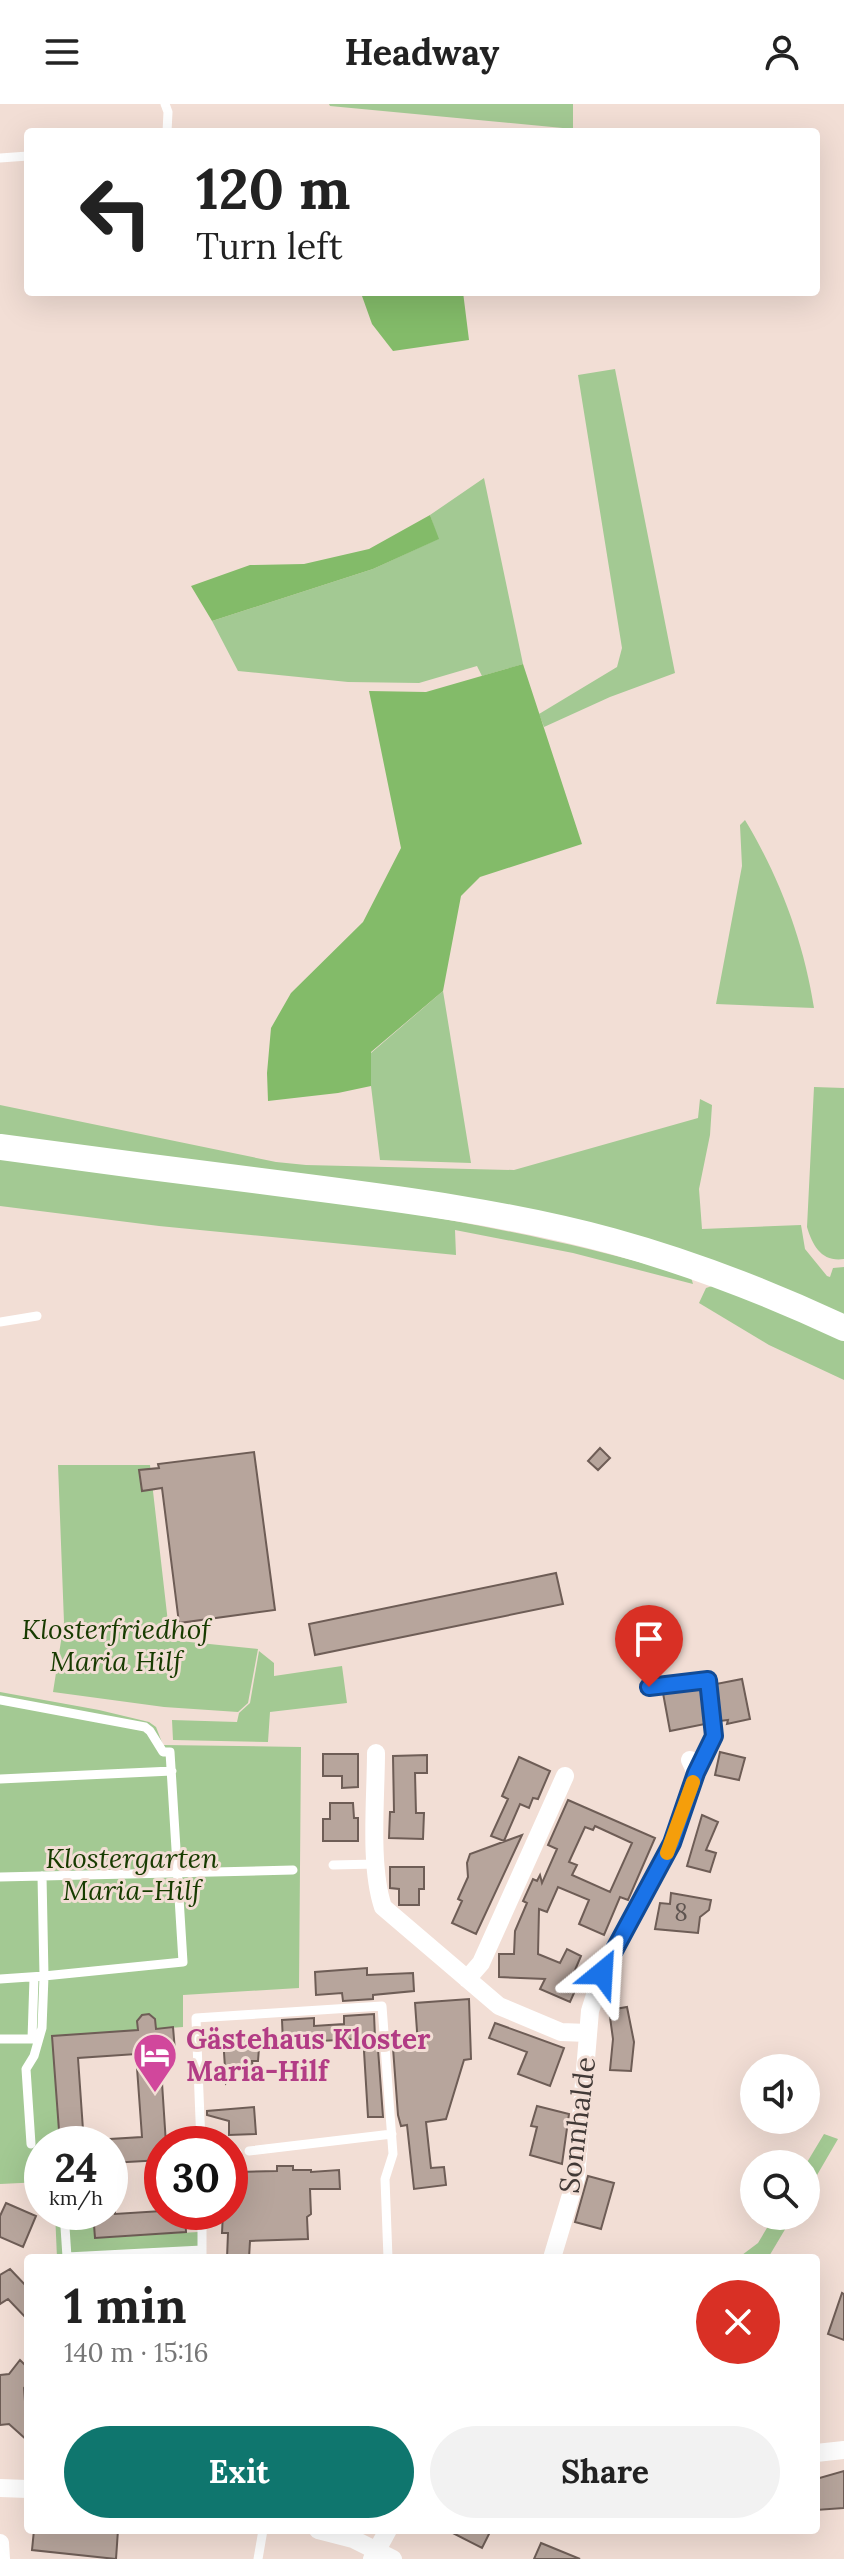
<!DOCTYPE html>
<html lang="en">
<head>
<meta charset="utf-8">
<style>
	body { margin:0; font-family:Lora,serif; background:#f2f2f2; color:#222; height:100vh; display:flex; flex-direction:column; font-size:30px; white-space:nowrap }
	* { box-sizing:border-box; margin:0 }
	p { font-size:26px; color:#767676 }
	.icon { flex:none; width:44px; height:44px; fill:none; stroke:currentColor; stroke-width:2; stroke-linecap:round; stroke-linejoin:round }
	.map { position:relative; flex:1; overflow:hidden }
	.details { position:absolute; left:24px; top:2150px; width:796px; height:280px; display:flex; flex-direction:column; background:#fff; border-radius:8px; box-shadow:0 8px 32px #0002 }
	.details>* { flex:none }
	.banner { position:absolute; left:24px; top:24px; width:796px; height:168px; border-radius:8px; box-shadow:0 8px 32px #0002; background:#fff; color:#222; overflow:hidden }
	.buttons { position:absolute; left:740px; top:1950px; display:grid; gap:16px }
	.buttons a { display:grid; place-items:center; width:80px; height:80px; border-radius:50%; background:#fff; box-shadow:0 8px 32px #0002; font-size:40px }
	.speed { position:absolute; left:24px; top:2022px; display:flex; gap:16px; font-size:40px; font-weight:700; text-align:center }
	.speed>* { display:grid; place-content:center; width:104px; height:104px; border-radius:50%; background:#fff; box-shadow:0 8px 32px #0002; line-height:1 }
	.speed small { font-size:20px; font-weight:400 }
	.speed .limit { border:12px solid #d22; background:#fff; color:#111 }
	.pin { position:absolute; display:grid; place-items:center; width:68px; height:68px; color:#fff; margin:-82px -34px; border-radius:50% 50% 50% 0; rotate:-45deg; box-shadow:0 0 8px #0007 }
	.pin .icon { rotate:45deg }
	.me { position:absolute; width:88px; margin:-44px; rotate:27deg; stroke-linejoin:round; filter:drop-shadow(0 0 6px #0008) }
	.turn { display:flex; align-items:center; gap:28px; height:168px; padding:0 40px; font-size:36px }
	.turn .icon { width:104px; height:104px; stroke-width:2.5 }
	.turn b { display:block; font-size:56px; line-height:68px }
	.round { display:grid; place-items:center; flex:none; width:84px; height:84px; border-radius:42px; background:#f2f2f2 }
	.headline { display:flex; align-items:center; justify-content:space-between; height:136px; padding:0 40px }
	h1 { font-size:48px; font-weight:700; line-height:60px }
	.cta { display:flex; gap:16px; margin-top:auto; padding:16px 40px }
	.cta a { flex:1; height:92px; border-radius:48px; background:#0f766e; color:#fff; font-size:32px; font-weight:700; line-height:92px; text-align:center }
	.cta a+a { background:#f2f2f2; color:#222 }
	header { display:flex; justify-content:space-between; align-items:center; height:104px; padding:0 40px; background:#fff; font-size:36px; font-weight:700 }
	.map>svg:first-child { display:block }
	.green { fill:#a3c993 }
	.forest { fill:#83bb69 }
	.building { fill:#b7a59c; stroke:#6e5d56; stroke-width:2; fill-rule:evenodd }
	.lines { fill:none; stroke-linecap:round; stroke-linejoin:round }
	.lane { stroke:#fff; stroke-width:9 }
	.street { stroke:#fff; stroke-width:18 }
	.secondary { stroke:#fff; stroke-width:26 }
	.route-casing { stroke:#114b97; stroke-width:20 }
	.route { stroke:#1a73e8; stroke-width:14 }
	.slow { stroke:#f59e0b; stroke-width:14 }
	.labels { text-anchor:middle; stroke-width:6; stroke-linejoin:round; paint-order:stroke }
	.number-label { font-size:24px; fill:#5e5450 }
	.park-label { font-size:28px; font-style:italic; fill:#173b00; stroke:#f2ded5 }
	.hotel-label { font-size:28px; font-weight:bold; fill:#b23c85; stroke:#f2ded5; text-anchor:start }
	.street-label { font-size:28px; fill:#413936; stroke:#f2ded5 }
</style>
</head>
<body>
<header><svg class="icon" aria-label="menu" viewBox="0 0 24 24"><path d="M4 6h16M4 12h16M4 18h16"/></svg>Headway<svg class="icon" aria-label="person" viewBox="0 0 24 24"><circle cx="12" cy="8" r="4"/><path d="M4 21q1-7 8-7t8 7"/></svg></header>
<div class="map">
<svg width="844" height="2455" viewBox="0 0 844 2455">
	<rect width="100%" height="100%" fill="#f2ded5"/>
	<path class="green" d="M329,0H573V25L330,2Z
		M615,265L675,569L610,593L544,623L539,610L617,563L622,544L578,271Z
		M484,374L523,560L482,572L477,562L419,579L348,578L238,567L212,517L373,465L438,435L430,411Z
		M745,716C779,772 804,838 814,904L716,900L742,762L740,721Z
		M443,887L471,1059L380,1056L371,982V949Z
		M814,983L844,984V1155C822,1158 813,1143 807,1123Z
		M700,995L712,1001L710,1031L699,1085L702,1125L801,1121L805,1145L827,1172L830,1173L833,1164L844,1163V1213L740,1167L0,1033V1001L276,1058L306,1061L514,1066L698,1014Z
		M0,1054C232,1085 467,1105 691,1173L693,1180L573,1149L455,1126L456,1151L159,1122L0,1102Z
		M715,1181L787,1209L844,1237V1276L769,1241L699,1199L706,1184Z
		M58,1361H150L170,1536L258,1545L248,1599L238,1608L164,1603L53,1588L64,1518Z
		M259,1547L274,1559V1572L342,1562L347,1599L270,1608L268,1638L173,1636L172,1616L237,1618L239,1609L250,1599Z
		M0,1588L99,1606L149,1618L156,1623L163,1641L301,1643L299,1884L183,1891V1923L156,1925L142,1911L137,1916L138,1926L53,1932L60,2040H42V2078L0,2080Z
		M824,2030L838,2035L806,2090V2060Z
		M55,2108H93L95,2134L198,2128V2154H57Z
		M774,2112H793L768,2154H738L758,2139Z"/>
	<path class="forest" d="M331,188H463L469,236L393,247L372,220L362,192L332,191Z
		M430,411L439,435L373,465L212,517L191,482L250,461L304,460L369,445Z
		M523,560L582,740L480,773L461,792L443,887L371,948V982L338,989L268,997L267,969L271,924L291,889L363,818L401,744L369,587L426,588Z"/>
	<path class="building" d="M600,1344L610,1354L598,1366L588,1357Z
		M254,1348L275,1506L179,1519L162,1384L142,1387L139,1366L159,1364L158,1360Z
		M556,1469L563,1500L315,1551L309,1520Z
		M742,1575L750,1615L727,1620L728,1616L720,1617L716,1580Z
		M701,1584L705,1620L670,1627L663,1589Z
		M720,1648L745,1654L739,1676L715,1671Z
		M323,1650H358V1683L342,1684V1672H323Z
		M427,1651V1669H415L416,1709H424L423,1735L389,1734L390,1708H394L393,1652Z
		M519,1653L550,1667L538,1695L533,1694L529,1704L520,1700L504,1737L491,1732L508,1695L502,1692Z
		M568,1696L655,1734L628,1796L620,1793L604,1831L579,1820L589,1796L558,1783L547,1808L539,1805L538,1850L560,1859L567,1845L581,1852L575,1866L583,1869L570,1898L540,1885L545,1875L499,1873V1850H514L515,1827L527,1799L523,1797L533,1775L537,1777L540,1771L542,1779L557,1745L548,1741ZM595,1722L632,1739L610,1788L572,1771L577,1761L569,1758L585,1723L593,1726Z
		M330,1699H353L354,1714H358V1737H323V1715H330Z
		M702,1711L718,1718L706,1746L716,1749L710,1768L687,1762Z
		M522,1731L476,1830L452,1819L462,1797L458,1795L468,1773L467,1759L470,1750Z
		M390,1763H424V1785H419V1801H399V1785L390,1784Z
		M671,1789L711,1796L709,1806L700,1813L698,1829L655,1825L660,1799L670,1800Z
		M367,1864V1871L413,1869L414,1887L373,1891V1895L343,1897L342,1889L316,1891L315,1868Z
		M469,1895L471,1955L464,1956L446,2015L426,2018L431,2064L444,2063L446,2081L414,2085L407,2021L401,2022L398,2011L393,1944L418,1941L415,1899Z
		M627,1903L634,1938L631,1967L610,1966L613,1935L609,1906Z
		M149,1910L155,1915L156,1925L173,1923L175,1947L160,1948L166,2040H162V2056L110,2059V2035L142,2033L136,1950L78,1954L84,2040H60L52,1932L138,1926L137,1917L142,1911Z
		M374,1910L375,1934L283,1939L282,1916L314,1914V1922L344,1920V1912Z
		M495,1919L564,1944L550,1982L518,1970L527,1948L489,1934Z
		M260,1931L258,1957H252L253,1964L238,1965L226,1979L223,1933Z
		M378,1945L383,2013H368L364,1947Z
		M537,2002L569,2010L562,2060L530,2051L537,2023L531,2022Z
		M254,2003L256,2030L229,2031V2017L207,2011V2007Z
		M277,2062H293V2066H311V2068L339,2066L340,2085H310L311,2110L307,2113L308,2135L250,2137L249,2154H227L228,2129H222L223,2108H230V2071L238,2070V2068L277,2067Z
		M588,2072L614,2079L601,2125L575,2118Z
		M6,2099L36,2112L23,2143L0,2133V2112Z
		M162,2107L185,2108L186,2128L95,2134L93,2108H115V2110Z
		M10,2165L28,2184V2216L8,2195L0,2200V2171Z
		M842,2189L844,2190V2236L828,2230Z
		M20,2256L28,2264V2280L24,2284L28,2337L9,2320L0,2321V2271L9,2270Z
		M844,2367V2404L816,2406V2375Z
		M34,2426H118L116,2455L32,2446Z
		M447,2426H491L482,2444Z
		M541,2439L580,2455H534Z"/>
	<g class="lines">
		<path class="lane" d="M165,0L168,8L167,28
			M0,54L28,52
			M0,1218L37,1212
			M649,1583L708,1576L714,1632L696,1669
			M0,1596L145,1623L150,1627L163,1648H170L183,1858L44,1872L42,1772
			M0,1675L172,1667
			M333,1761L376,1760
			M0,1773L293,1766
			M0,1875L44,1872L42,1924L34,1952L26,1965L31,2040
			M0,1935H32L34,1874
			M201,2040L196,1914L382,1902L393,2050L385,2075L388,2154
			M249,2047L392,2030
			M230,2049L237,2048
			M64,2108L67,2153L202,2146
			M202,2154V2115
			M258,2455L263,2426"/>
		<path class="street" d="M376,1649C376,1693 369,1762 383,1803L499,1902L561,1928L588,1929
			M467,1875L481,1859L565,1672
			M552,2154L576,2074L590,1907L602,1869L672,1739L696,1669L690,1656
			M816,2349L844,2346
			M0,2384L28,2385
			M318,2426L353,2435L393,2455
			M0,2439L1,2455
			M372,2455L388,2426"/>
		<path class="secondary" d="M0,1043C102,1057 205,1070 307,1083C408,1096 513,1110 612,1137C692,1159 769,1189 844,1224"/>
	</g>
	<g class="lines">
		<g class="route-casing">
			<path id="route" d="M602,1869L672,1739L696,1669L714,1632L708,1576L649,1583"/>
		</g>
		<use href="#route" class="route"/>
		<path class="slow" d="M667,1749L693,1678"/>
	</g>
	<defs>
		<g id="hotel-pin" transform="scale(2.3)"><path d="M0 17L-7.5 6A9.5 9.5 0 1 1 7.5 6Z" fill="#d1479c" stroke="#f2ded5"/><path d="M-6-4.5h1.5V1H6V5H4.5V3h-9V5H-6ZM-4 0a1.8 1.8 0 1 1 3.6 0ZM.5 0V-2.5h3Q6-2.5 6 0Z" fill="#fff"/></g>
	</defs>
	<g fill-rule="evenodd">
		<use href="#hotel-pin" x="155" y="1951"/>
	</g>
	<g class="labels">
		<g class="number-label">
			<text x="681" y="1817">8</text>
		</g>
		<g class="park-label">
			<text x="116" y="1535">Klosterfriedhof<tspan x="116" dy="32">Maria Hilf</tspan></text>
			<text x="132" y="1764">Klostergarten<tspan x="132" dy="32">Maria-Hilf</tspan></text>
		</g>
		<g class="hotel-label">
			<text x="186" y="1945">Gästehaus Kloster<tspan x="186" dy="32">Maria-Hilf</tspan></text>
		</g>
		<g class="street-label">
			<text transform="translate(577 2021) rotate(-83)" y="10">Sonnhalde</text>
		</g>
	</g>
</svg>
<div class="buttons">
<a><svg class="icon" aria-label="sound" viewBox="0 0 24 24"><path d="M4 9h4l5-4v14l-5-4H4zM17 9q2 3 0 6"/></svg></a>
<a><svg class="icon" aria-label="search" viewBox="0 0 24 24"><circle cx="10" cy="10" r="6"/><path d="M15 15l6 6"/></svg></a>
</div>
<div class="speed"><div>24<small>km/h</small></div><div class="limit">30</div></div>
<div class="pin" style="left:649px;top:1583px;background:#d93025"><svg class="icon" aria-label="arrive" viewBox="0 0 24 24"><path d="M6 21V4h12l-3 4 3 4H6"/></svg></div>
<svg class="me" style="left:602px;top:1869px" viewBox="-20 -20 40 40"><path d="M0-17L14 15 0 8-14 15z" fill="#1a73e8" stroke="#fff" stroke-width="4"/></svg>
<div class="banner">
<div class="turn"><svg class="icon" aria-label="left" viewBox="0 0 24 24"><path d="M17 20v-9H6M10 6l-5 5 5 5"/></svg><div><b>120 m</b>Turn left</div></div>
</div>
<section class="details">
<div class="headline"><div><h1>1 min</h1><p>140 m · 15:16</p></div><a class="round" style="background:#d93025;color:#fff"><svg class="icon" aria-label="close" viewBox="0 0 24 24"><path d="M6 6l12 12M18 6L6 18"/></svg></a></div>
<div class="cta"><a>Exit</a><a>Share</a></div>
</section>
</div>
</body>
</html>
